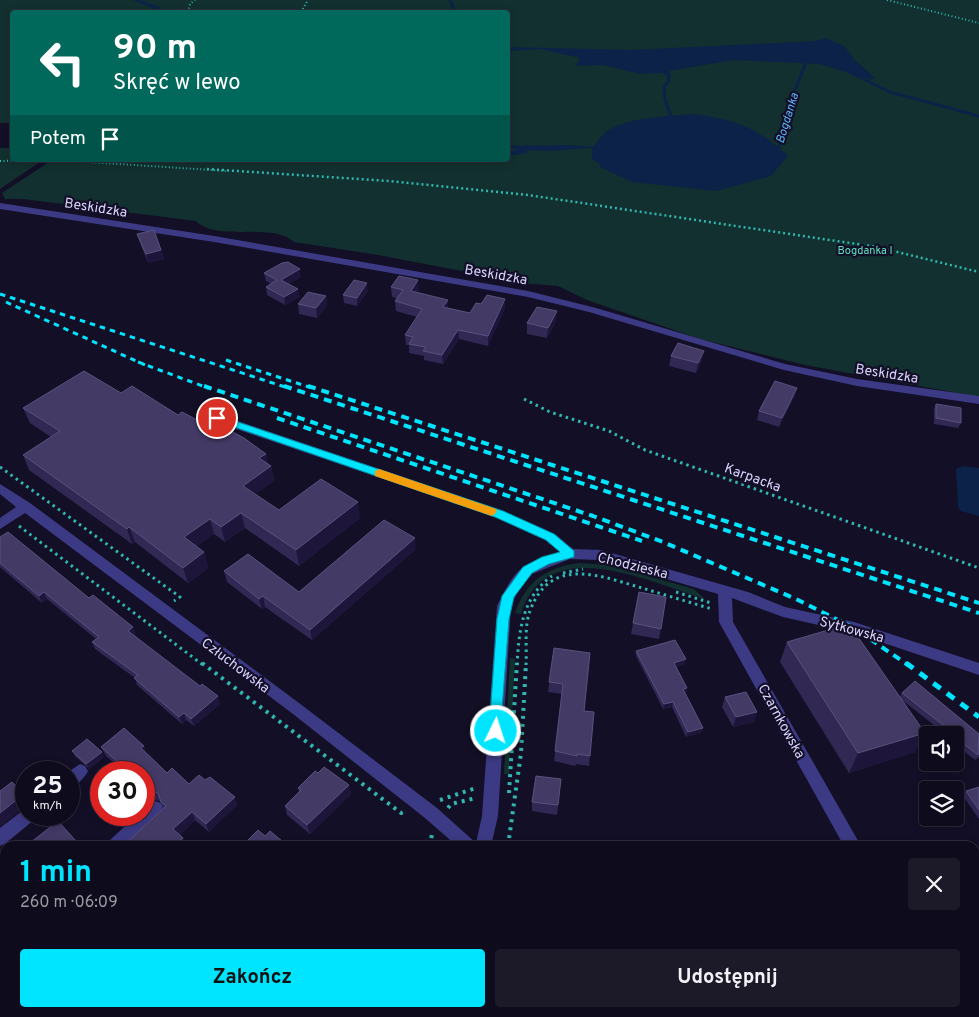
<!DOCTYPE html>
<html lang="pl">
<head>
<meta charset="utf-8">
<style>
	body { margin:0; font-family:Overpass,sans-serif; background:#1c1929; color:#f1f3f6; height:100vh; display:flex; flex-direction:column; font-size:19px; white-space:nowrap }
	* { box-sizing:border-box; margin:0 }
	p { font-size:16px; color:#9b9ba3 }
	.icon { flex:none; width:28px; height:28px; fill:none; stroke:currentColor; stroke-width:2; stroke-linecap:round; stroke-linejoin:round }
	.map { position:relative; flex:1; overflow:hidden }
	.sheet { position:absolute; left:0px; top:841px; width:980px; height:176px; display:flex; flex-direction:column; background:#0e0b1c; border-radius:15px 15px 0 0; box-shadow:0 2px 8px #0003,0 0 0 1px #2e2b3b }
	.sheet>* { flex:none }
	.guide { position:absolute; left:10px; top:10px; width:500px; height:152px; border-radius:5px; box-shadow:0 2px 8px #0003,0 0 0 1px #2e2b3b; background:#00695c; color:#fff; overflow:hidden }
	.fabs { position:absolute; left:919px; top:726px; display:grid; gap:10px }
	.fabs a { display:grid; place-items:center; width:45px; height:45px; border-radius:5px; background:#0e0b1c; box-shadow:0 2px 8px #0003,0 0 0 1px #2e2b3b; font-size:25px }
	.speed { position:absolute; left:15px; top:761px; display:flex; gap:10px; font-size:25px; font-weight:700; text-align:center }
	.speed>* { display:grid; place-content:center; width:65px; height:65px; border-radius:50%; background:#0e0b1c; box-shadow:0 2px 8px #0003,0 0 0 1px #2e2b3b; line-height:1 }
	.speed small { font-size:12px; font-weight:400 }
	.speed .limit { border:8px solid #d22; background:#fff; color:#111 }
	.pin { position:absolute; display:grid; place-items:center; width:42px; height:42px; color:#fff; margin:-21px; border:2px solid #fff; border-radius:50%; box-shadow:0 1px 5px #0007 }
	.me { position:absolute; width:55px; margin:-28px; rotate:4deg; stroke-linejoin:round; filter:drop-shadow(0 0 4px #0008) }
	.turn { display:flex; align-items:center; gap:18px; height:105px; padding:0 20px; font-size:22px }
	.turn .icon { width:65px; height:65px; stroke-width:2.5 }
	.turn b { display:block; font-size:35px; line-height:42px }
	.then { display:flex; align-items:center; height:48px; padding:0 20px; background:#0003; gap:10px; font-size:19px }
	.round { display:grid; place-items:center; flex:none; width:52px; height:52px; border-radius:5px; background:#1c1929 }
	.overview { display:flex; align-items:center; justify-content:space-between; height:85px; padding:0 20px }
	h1 { font-size:30px; font-weight:700; line-height:38px; color:#00e5ff }
	.cta { display:flex; gap:10px; margin-top:auto; padding:10px 20px }
	.cta a { flex:1; height:58px; border-radius:5px; background:#00e5ff; color:#111; font-size:20px; font-weight:700; line-height:58px; text-align:center }
	.cta a+a { background:#1c1929; color:#f1f3f6 }
	.map>svg:first-child { display:block }
	.green { fill:#12302f }
	.water { fill:#0c2248 }
	.lines { fill:none; stroke-linecap:round; stroke-linejoin:round }
	.stream { stroke:#0c2248; stroke-width:3 }
	.path-far3 { stroke:#2fb8b0; stroke-width:2; stroke-dasharray:1 2.5; stroke-linecap:butt }
	.path-far2 { stroke:#2fb8b0; stroke-width:2.5; stroke-dasharray:2 3; stroke-linecap:butt }
	.path-far1 { stroke:#2fb8b0; stroke-width:3; stroke-dasharray:2.5 4; stroke-linecap:butt }
	.path { stroke:#2fb8b0; stroke-width:4; stroke-dasharray:3 5; stroke-linecap:butt }
	.minor { fill:#3d3a85; fill-rule:evenodd }
	.rail-far2 { stroke:#00e5ff; stroke-width:3; stroke-dasharray:5.5 5; stroke-linecap:butt }
	.rail-far1 { stroke:#00e5ff; stroke-width:4; stroke-dasharray:8 6; stroke-linecap:butt }
	.rail { stroke:#00e5ff; stroke-width:5; stroke-dasharray:9 8; stroke-linecap:butt }
	.wall { fill:#312854 }
	.shaded-wall { fill:#1d163a }
	.building { fill:#433a66; stroke:#5a527e }
	.route { fill:#00e5ff; stroke:#0095a6 }
	.slow { fill:#f59e0b }
	.labels { text-anchor:middle; stroke-width:4.5; stroke-linejoin:round; paint-order:stroke }
	.far-park-label { font-size:11px; fill:#5fe0c0; stroke:#130f26 }
	.far-water-label { font-size:12px; font-style:italic; fill:#62b6ff; stroke:#130f26 }
	.street-label { font-size:14px; fill:#d9d4ff; stroke:#130f26 }
</style>
</head>
<body>
<div class="map">
<svg width="979" height="1017" viewBox="0 0 979 1017">
	<rect width="100%" height="100%" fill="#130f26"/>
	<path class="green" d="M0,0H979V397L805,365L700,339L587,300L558,286L520,283L510,276L493,277L378,255L294,242C291,240 288,237 284,236C262,226 214,240 196,221L23,199H5L2,193L52,160H508V12H12V123H0Z
		M0,148H12V160H43L0,189Z
		M579,563L609,565L694,589L705,599C649,582 546,531 521,614L515,613C526,582 546,567 579,563Z
		M510,658L515,659L509,774H504Z"/>
	<path class="water" d="M826,38L844,46L855,60L876,79H870L819,64L733,60L669,71L671,77L662,73L641,74L602,65L576,66L580,58L541,49L508,51V47L631,50L816,41Z
		M695,114C738,121 755,126 788,156L771,176L716,191L632,182L600,167L601,165L592,159V149L589,148L549,151L530,150H527V153L508,156V151L517,150L508,147V145C536,147 567,143 593,147C597,143 601,136 606,132C624,117 671,116 695,114Z
		M964,466L979,468V516L961,511L958,507L956,470L957,468Z"/>
	<g class="lines">
		<path class="stream" d="M136,0L160,9L162,12
			M450,0L455,12
			M847,71L890,92L979,116
			M668,76L669,81L664,87L665,100L671,116
			M773,148H779L786,113L806,62L811,60"/>
		<path class="path-far3" d="M887,0L979,23
			M188,12L190,4L195,0
			M301,12L308,0
			M57,160L227,171
			M0,161L39,160"/>
		<path class="path-far2" d="M207,169L389,181L528,195L877,247L979,272"/>
		<path class="path-far1" d="M524,399L550,412L609,431L645,450L979,568
			M0,467L180,597L174,601
			M19,526L203,665
			M563,573L583,569
			M676,592L711,603
			M517,665C519,631 522,597 552,576
			M526,665C527,648 524,626 530,611C550,555 601,576 642,588C665,595 689,602 712,609"/>
		<path class="path" d="M202,663L401,813L404,812
			M509,793L517,663
			M440,800L476,788
			M448,808L451,804L476,798
			M430,846L432,834
			M508,846L521,753L526,663
			M441,1012V1017"/>
		<path class="minor" d="M0,203L214,236L528,291L596,308L785,364L857,379L979,396V404L857,386L784,370L589,312L528,297L214,242L0,209Z
			M217,414L503,511L555,534L573,549L601,550L748,592L785,607L854,622L979,663V675L854,633L783,617L732,598L733,622L861,846H844L719,622L718,594L601,560L570,559L532,574L519,589L511,606L498,816L491,846H457L425,818L293,714L25,513L0,529V518L16,507L0,494V484L30,503L303,706L437,808L476,843L482,816L497,606C516,568 519,565 560,552L545,540L495,517L213,421L211,418L213,415Z
			M80,764L85,766L88,771C84,779 77,785 69,788L68,772Z
			M155,801L161,803L163,808L161,813L126,846H107L109,841L137,815H144V808Z
			M26,808V815H36L34,820L6,843L0,846V828Z
			M0,884L5,886V906L0,904Z
			M26,1012H44L45,1017H27Z
			M261,1012H289L287,1017H259Z
			M453,1012H471L470,1017H452Z
			M705,1012H723V1017H705Z
			M938,1012H957L959,1017H940Z"/>
		<path class="rail-far2" d="M0,294L288,388
			M6,302L145,365
			M226,360L312,388
			M138,362L208,388"/>
		<path class="rail-far1" d="M204,386L593,516L663,542L796,599L854,628L908,665
			M284,386L979,613
			M308,386L979,603
			M277,418L642,541"/>
		<path class="rail" d="M906,663L979,717"/>
	</g>
	<path class="wall" d="M137,234L161,250L164,259L148,263L140,243Z
		M264,273L301,277L289,284L300,297L285,305L267,295L266,287L271,284L266,281Z
		M391,287L419,290L417,293L448,300V308L470,313L481,304L505,299V308L488,346L459,339L443,364L424,360V356L409,353V345H406L405,335L417,317L396,311L395,301L397,298L392,297Z
		M368,291L357,306L344,303L343,295Z
		M326,296L327,306L317,318L299,314L298,304Z
		M556,321L547,338L527,334V323Z
		M671,356L702,361L696,373L669,366Z
		M797,388L794,397L779,427L757,420L759,411Z
		M121,393L178,415L216,430L266,454L268,464L271,466L274,481L255,494L279,510L360,518L299,566L245,528L225,542L214,534L196,547L204,552L208,568L188,583L135,542L132,544L29,470L23,455L51,437L30,423L23,408Z
		M936,404L961,423L958,428L934,424V409Z
		M0,537L89,598L136,634L134,635L220,704L194,726L186,720L182,724L137,685L135,678L95,649L92,642L96,639L47,599L42,603L0,567Z
		M416,549L312,640L265,607L262,609L227,582L224,571L299,592Z
		M666,597L659,639L631,634L633,623Z
		M787,642L900,697L902,693L979,734V757L975,760L955,744V735H943L942,734L943,732L902,700L915,752L849,773L780,662Z
		M554,648L584,711L594,712L589,766L576,764L575,766L554,761L562,694L548,692Z
		M636,651L685,664L676,667L687,688L686,693L685,694L703,728L701,733L686,737L672,707L663,709L636,656Z
		M725,697L757,712L754,722L733,727L722,707Z
		M101,747L148,754L167,773L189,784L237,805L209,832L195,820L180,835L183,838L187,846H123L163,808L160,801L153,800L144,791V772H124L106,756Z
		M72,751L104,757L89,769L75,756Z
		M318,773L349,785L351,794L310,834L287,815L285,806L299,792L298,788Z
		M561,779L557,815L532,811V802Z
		M979,787V819L963,796L966,791Z
		M83,1012H116L103,1017H92Z
		M830,1012H898L907,1017H832Z"/>
	<path class="shaded-wall" d="M161,250L164,259L148,263L146,254Z
		M300,269L301,277L282,288L281,280Z
		M418,280L419,290L411,301V291Z
		M367,283L368,291L357,306V298Z
		M298,289L300,297L285,305L284,297Z
		M326,296L327,306L317,318L316,308Z
		M505,299V308L488,346V336Z
		M448,300V310L443,307Z
		M557,311L556,321L547,338L548,328Z
		M458,330L459,339L443,364L442,355Z
		M704,351L702,361L696,373L698,363Z
		M797,388L794,397L779,427L782,418Z
		M266,454L269,468L271,466L274,481L246,501L243,486L259,458Z
		M358,502L360,518L299,566L296,550Z
		M241,513L245,528L225,542L221,527Z
		M210,519L214,534L189,552L184,537Z
		M129,527L135,542L132,544L127,529Z
		M415,538L416,549L312,640L310,630Z
		M204,552L208,568L188,583L183,568Z
		M44,592L47,599L42,603L39,596Z
		M263,596L265,607L262,609L259,599Z
		M133,627L136,634L130,638L128,631Z
		M686,659L685,664L673,668L674,663Z
		M687,688L686,693L682,694L683,689Z
		M218,696L220,704L194,726L191,719Z
		M673,702L672,707L663,709L664,704Z
		M757,712L754,722L733,727L736,717Z
		M184,713L186,720L182,724L179,717Z
		M703,728L701,733L686,737L688,732Z
		M925,733L915,752L849,773L858,753Z
		M144,746L148,754L141,748Z
		M102,752L104,757L89,769L86,764Z
		M349,785L351,794L310,834L307,825Z
		M24,794L26,797V806L0,827V813Z
		M235,797L237,805L209,832L206,824Z
		M192,812L195,820L177,838L173,829Z
		M183,838L187,846H175Z
		M76,841L79,846H69Z
		M979,907V910L975,911V908Z
		M92,1012H116L103,1017H95Z"/>
	<path class="building" d="M154,230L161,250L146,254L137,234Z
		M288,262L300,269L281,280L298,289L284,297L266,287L277,280L264,273L282,263Z
		M399,276L418,280L411,291L448,300L443,307L470,313L476,303L481,304L487,295L505,299L488,336L458,330L442,355L423,351L426,347L409,344L413,337L405,335L422,309L395,301L403,290L391,287Z
		M354,280L367,283L357,298L343,295Z
		M308,292L326,296L316,308L298,304Z
		M537,307L557,311L548,328L527,323Z
		M678,343L704,351L698,363L671,356Z
		M84,371L121,393L132,386L178,415L182,412L216,430L222,426L244,438L266,454L259,458L271,466L243,486L279,510L321,479L358,502L296,550L241,513L221,527L210,519L184,537L204,552L183,568L129,527L127,529L23,455L60,431L23,408Z
		M775,381L797,388L782,418L759,411Z
		M936,404L961,408V423L936,418Z
		M384,520L415,538L310,630L263,596L259,599L224,571L248,554L299,592Z
		M8,532L89,598L93,595L133,627L128,631L200,686L202,684L218,696L191,719L184,713L179,717L134,678L138,675L92,642L99,637L44,592L39,596L0,563V537Z
		M639,592L666,597L661,629L633,623Z
		M849,624L925,733L858,753L787,642Z
		M675,640L686,659L674,663L687,688L683,689L703,728L688,732L673,702L664,704L636,651Z
		M554,648L590,653L584,711L594,712L590,756L577,754V756L555,751L563,684L549,682Z
		M915,681L979,734L978,755L955,737V735H952L945,729L947,728L902,693Z
		M746,692L757,712L736,717L725,697Z
		M124,728L144,746L141,748L167,773L172,768L189,784L199,775L205,780L210,777L235,797L206,824L192,812L173,829L183,838L175,846H123L166,806L161,802L158,793L150,791L144,786V772H129L101,747Z
		M87,739L102,752L86,764L72,751Z
		M324,767L349,785L307,825L285,806L301,790L298,788L315,771L318,773Z
		M536,776L561,779L558,805L532,802Z
		M12,782L24,794L0,813V791Z
		M979,787V810L966,791Z
		M58,821L76,841L69,846H26Z
		M258,830L265,836L270,831L288,846H242Z
		M979,878V907L975,908V879Z
		M498,1012H534V1017H498Z
		M839,1012H898L907,1017H839L840,1014Z"/>
	<path class="route" d="M217,415L503,511L554,534L574,551V557L549,564L532,573L514,597L509,619L500,735H491L489,731L497,619L502,596L523,567L542,557L560,552L546,540L495,517L214,420V416Z"/>
	<path class="slow" d="M379,469L496,509L497,512L492,516L375,476V471Z"/>
	<g class="labels">
		<g class="far-park-label">
			<text x="865" y="254">Bogdanka I</text>
		</g>
		<g class="far-water-label">
			<text transform="translate(787 118) rotate(-73)" y="4">Bogdanka</text>
		</g>
		<g class="street-label">
			<text transform="translate(96 207) rotate(9)" y="5">Beskidzka</text>
			<text transform="translate(496 274) rotate(10)" y="5">Beskidzka</text>
			<text transform="translate(887 373) rotate(9)" y="5">Beskidzka</text>
			<text transform="translate(753 477) rotate(20)" y="5">Karpacka</text>
			<text transform="translate(633 565) rotate(14)" y="5">Chodzieska</text>
			<text transform="translate(852 629) rotate(15)" y="5">Sytkowska</text>
			<text transform="translate(236 665) rotate(37)" y="5">Człuchowska</text>
			<text transform="translate(782 721) rotate(61)" y="5">Czarnkowska</text>
		</g>
	</g>
</svg>
<div class="fabs">
<a><svg class="icon" aria-label="sound" viewBox="0 0 24 24"><path d="M4 9h4l5-4v14l-5-4H4zM17 9q2 3 0 6"/></svg></a>
<a><svg class="icon" aria-label="layers" viewBox="0 0 24 24"><path d="M12 4l9 5-9 5-9-5zM3 14l9 5 9-5"/></svg></a>
</div>
<div class="speed"><div>25<small>km/h</small></div><div class="limit">30</div></div>
<div class="pin" style="left:217px;top:418px;background:#d93025"><svg class="icon" aria-label="arrive" viewBox="0 0 24 24"><path d="M6 21V4h12l-3 4 3 4H6"/></svg></div>
<svg class="me" style="left:496px;top:731px" viewBox="-20 -20 40 40"><circle r="17" fill="#00e5ff" stroke="#fff" stroke-width="3"/><path d="M0-11L8 9 0 5-8 9z" fill="#fff"/></svg>
<div class="guide">
<div class="turn"><svg class="icon" aria-label="left" viewBox="0 0 24 24"><path d="M17 20v-9H6M10 6l-5 5 5 5"/></svg><div><b>90 m</b>Skręć w lewo</div></div>
<div class="then">Potem<svg class="icon" aria-label="arrive" viewBox="0 0 24 24"><path d="M6 21V4h12l-3 4 3 4H6"/></svg></div>
</div>
<section class="sheet">
<div class="overview"><div><h1>1 min</h1><p>260 m · 06:09</p></div><a class="round"><svg class="icon" aria-label="close" viewBox="0 0 24 24"><path d="M6 6l12 12M18 6L6 18"/></svg></a></div>
<div class="cta"><a>Zakończ</a><a>Udostępnij</a></div>
</section>
</div>
</body>
</html>
